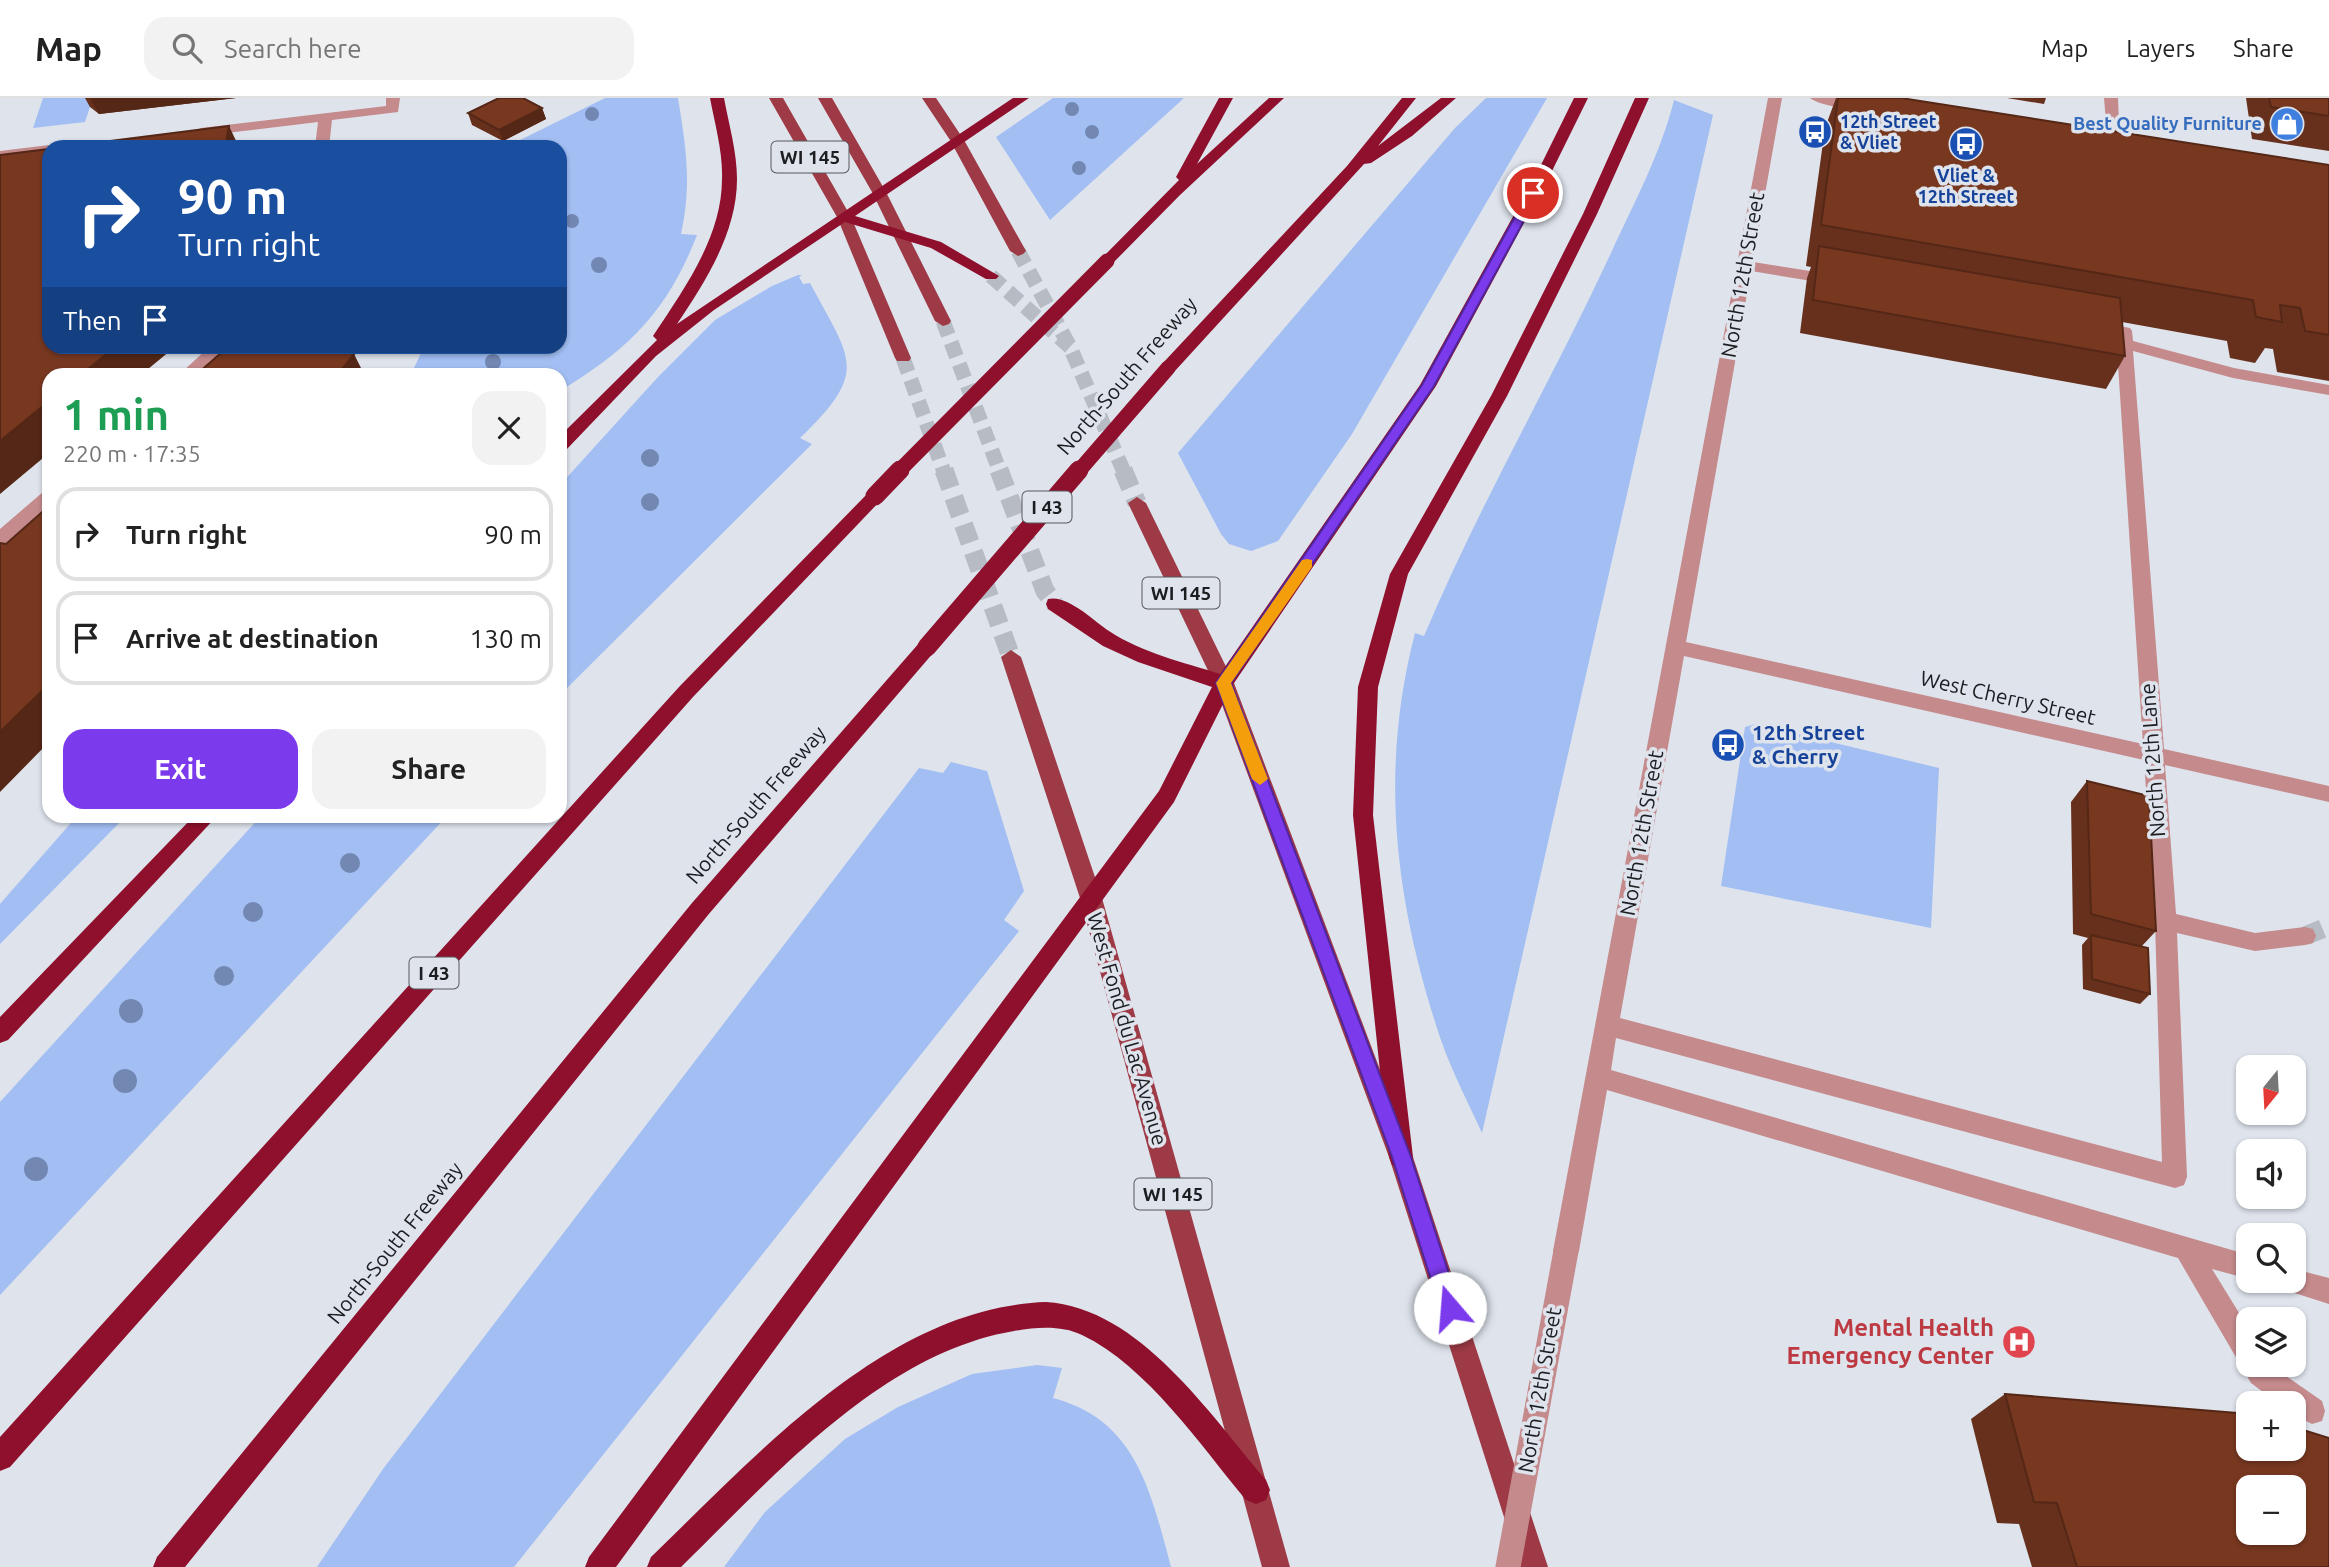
<!DOCTYPE html>
<html lang="en">
<head>
<meta charset="utf-8">
<style>
	body { margin:0; font-family:Ubuntu,sans-serif; background:#f2f2f2; color:#222; height:100vh; display:flex; flex-direction:column; font-size:26px; white-space:nowrap }
	* { box-sizing:border-box; margin:0 }
	p { font-size:23px; color:#767676 }
	.icon { flex:none; width:38px; height:38px; fill:none; stroke:currentColor; stroke-width:2; stroke-linecap:round; stroke-linejoin:round }
	.map { position:relative; flex:1; overflow:hidden }
	.side { position:absolute; left:42px; top:270px; width:525px; height:455px; display:flex; flex-direction:column; background:#fff; border-radius:21px; box-shadow:0 2px 5px #0004 }
	.side>* { flex:none }
	.guide { position:absolute; left:42px; top:42px; width:525px; height:214px; border-radius:21px; box-shadow:0 2px 5px #0004; background:#1a4fa0; color:#fff; overflow:hidden }
	.needle { width:46px; rotate:198deg }
	.controls { position:absolute; left:2236px; top:957px; display:grid; gap:14px }
	.controls a { display:grid; place-items:center; width:70px; height:70px; border-radius:14px; background:#fff; box-shadow:0 2px 5px #0004; font-size:35px }
	.pin { position:absolute; display:grid; place-items:center; width:60px; height:60px; color:#fff; margin:-30px; border:4px solid #fff; border-radius:50%; box-shadow:0 2px 7px #0007 }
	.me { position:absolute; width:77px; margin:-38px; rotate:342deg; stroke-linejoin:round; filter:drop-shadow(0 0 5px #0008) }
	.turn { display:flex; align-items:center; gap:24px; height:147px; padding:0 21px; font-size:32px }
	.turn .icon { width:91px; height:91px; stroke-width:2.5 }
	.turn b { display:block; font-size:49px; line-height:60px }
	.then { display:flex; align-items:center; height:66px; padding:0 21px; background:#0003; gap:14px; font-size:26px }
	.round { display:grid; place-items:center; flex:none; width:74px; height:74px; border-radius:21px; background:#f2f2f2 }
	.overview { display:flex; align-items:center; justify-content:space-between; height:119px; padding:0 21px }
	h1 { font-size:42px; font-weight:700; line-height:52px; color:#1e9e55 }
	.action { display:flex; gap:14px; margin-top:auto; padding:14px 21px }
	.action a { flex:1; height:80px; border-radius:21px; background:#7c3aed; color:#fff; font-size:28px; font-weight:700; line-height:80px; text-align:center }
	.action a+a { background:#f2f2f2; color:#222 }
	ul { padding:0; list-style:none }
	li { display:flex; align-items:center; gap:21px; height:94px; margin:0 14px 10px; padding:0 7px; border:4px solid #e0e0e0; border-radius:21px }
	li div { flex:1 }
	li b { display:block; font-size:26px }
	li em { font-style:normal }
	header { display:flex; align-items:center; gap:42px; box-sizing:border-box; height:98px; padding:0 35px; background:#fff; border-bottom:2px solid #e0e0e0 }
	header strong { font-size:33px }
	nav { display:flex; gap:38px; margin-inline-start:auto; font-size:24px }
	.search { width:490px; height:63px; background:#f2f2f2; display:flex; align-items:center; gap:18px; box-sizing:border-box; padding:0 24px; border-radius:21px; color:#767676; font-size:26px }
	.map>svg:first-child { display:block }
	.green { fill:#a2bef3 }
	.lines { fill:none; stroke-linecap:round; stroke-linejoin:round }
	.minor-tunnel { stroke:#b7bbc3; stroke-width:19; stroke-dasharray:19 10; stroke-linecap:butt }
	.major-tunnel-far1 { stroke:#b7bbc3; stroke-width:15; stroke-dasharray:15 8; stroke-linecap:butt }
	.major-tunnel { stroke:#b7bbc3; stroke-width:19; stroke-dasharray:19 10; stroke-linecap:butt }
	.highway-tunnel { stroke:#b7bbc3; stroke-width:15; stroke-dasharray:15 8; stroke-linecap:butt }
	.minor { fill:#c48a8c; fill-rule:evenodd }
	.major { fill:#9e3a45; fill-rule:evenodd }
	.highway { fill:#8e102c; fill-rule:evenodd }
	.minor-bridge { stroke:#c48a8c; stroke-width:25 }
	.highway-bridge-far1 { stroke:#8e102c; stroke-width:15 }
	.highway-bridge { stroke:#8e102c; stroke-width:19 }
	.tree { fill:#7387b3 }
	.wall { fill:#67301c }
	.shaded-wall { fill:#542716 }
	.building { fill:#783820; stroke:#542716; stroke-width:2; fill-rule:evenodd }
	.route { fill:#7c3aed; stroke:#51269a; stroke-width:2 }
	.slow { fill:#f59e0b }
	.labels { text-anchor:middle; stroke-width:7; stroke-linejoin:round; paint-order:stroke }
	.far-transit-label { font-size:18px; font-weight:bold; fill:#164399; stroke:#dee3ec; text-anchor:start }
	.far-shop-label { font-size:18px; font-weight:bold; fill:#366cbe; stroke:#dee3ec; text-anchor:end }
	.shield { fill:#dee3ec; stroke:#56585d; stroke-width:2 }
	.shield-label { font-size:19px; font-weight:bold; fill:#1b1d20 }
	.street-label { font-size:21px; fill:#1b1d20; stroke:#dee3ec }
	.transit-label { font-size:21px; font-weight:bold; fill:#164399; stroke:#dee3ec; text-anchor:start }
	.near-health-label { font-size:24px; font-weight:bold; fill:#be3a42; stroke:#dee3ec; text-anchor:end }
</style>
</head>
<body>
<header>
<strong>Map</strong>
<div class="search"><svg class="icon" aria-label="search" viewBox="0 0 24 24"><circle cx="10" cy="10" r="6"/><path d="M15 15l6 6"/></svg>Search here</div>
<nav><a>Map</a><a>Layers</a><a>Share</a></nav>
</header>
<div class="map">
<svg width="2329" height="1469" viewBox="0 0 2329 1469">
	<rect width="100%" height="100%" fill="#dee3ec"/>
	<path class="green" d="M43,0H93L85,24L33,30Z
		M605,0H678C686,50 692,86 681,136L697,137C667,214 629,251 560,293V276H411L424,249L560,248V49H506Z
		M1053,0H1184L1050,122L996,39Z
		M1486,0H1547L1352,336L1278,443L1251,453L1229,446L1221,436L1178,355L1455,30Z
		M1674,2L1713,17L1482,1035C1466,1000 1447,964 1436,927C1394,795 1380,670 1415,535L1424,538C1479,407 1551,284 1611,155C1634,105 1661,55 1674,2Z
		M798,177H802L799,179L803,186L810,185C851,262 870,273 800,340L812,346L560,597V387L658,279L715,222L772,188Z
		M1756,626L1939,670L1931,830L1721,788L1745,629Z
		M951,664L987,673L1024,793L1004,822L1019,833L514,1469H317L383,1371L913,678L919,670L943,675Z
		M77,718H126L0,846V806Z
		M261,718H447L0,1197V1004Z
		M1037,1267L1062,1270L1053,1300C1137,1322 1151,1395 1171,1469H724L765,1414L845,1341L898,1309L972,1276Z"/>
	<g class="lines">
		<path class="minor-tunnel" d="M2305,838L2329,828"/>
		<path class="major-tunnel-far1" d="M1018,153L1070,249L1124,374
			M943,223L1000,374
			M903,260L944,374"/>
		<path class="major-tunnel" d="M944,372L1011,559
			M999,372L1045,493L1055,506
			M1123,372L1137,405"/>
		<path class="highway-tunnel" d="M991,178L1070,249"/>
		<path class="minor" d="M386,0H400L398,14L332,22L329,49H315L318,24L201,38L194,34L201,30L386,8Z
			M1768,0H1782L1753,164L1836,177L1844,182L1836,187L1751,173L1686,544L2143,646L2116,236L2089,231L2087,228L2095,223L2130,230L2132,233L2133,243L2234,270L2329,287V297L2233,280L2133,253L2164,651L2329,688V704L2165,667L2176,816L2255,835L2305,829L2313,831L2316,838L2313,845L2305,847L2255,853L2177,835L2187,1079L2184,1087L2175,1090L1616,940L1611,972L2249,1157V1181L2212,1171L2249,1231V1267H2270L2322,1303L2325,1313L2322,1323L2312,1326L2294,1317V1306H2279L2251,1285L2178,1160L1607,992L1579,1153L1575,1162L1566,1165L1557,1162L1553,1153ZM1684,558L2144,662L2155,823L2162,1064L1620,920Z
			M1810,0H1844L1870,7C1860,15 1820,8 1810,0Z
			M2104,0H2118L2120,50L2108,47Z
			M49,47L55,49H49V55L0,61V53Z
			M210,248H228L197,276H180Z
			M49,392V408L6,445L0,447V431L43,394Z
			M2294,1171L2329,1180V1206L2285,1192L2281,1183H2294Z"/>
		<path class="major" d="M769,0H783L851,119L911,260L909,263H897L895,260L837,119Z
			M818,0H832L886,94L951,223L949,226L943,228L935,223L872,94Z
			M922,0H936L964,42L1026,153L1023,156L1018,158L1010,153L950,42Z
			M1137,399L1146,405L1234,585L1413,1059L1548,1469H1520L1389,1059L1214,585L1128,405Z
			M1011,552L1021,559L1102,800L1290,1469H1262L1080,800L1001,559Z"/>
		<path class="highway" d="M710,0H724C729,27 737,54 737,81C737,134 706,183 677,226L1013,0H1029L855,118L941,144L999,178L996,181H986L931,150L845,124L714,212L656,258L566,352L560,354V338L657,242L653,238C684,191 722,139 722,81C723,54 715,27 710,0Z
			M1219,0H1233L1197,66L1269,0H1284L1180,97L1112,166H1102V160L1179,82L1176,79Z
			M1402,0H1416L1378,48L1441,0H1456L1412,38L1371,65L1364,66L1174,274H1162V266L1347,68Z
			M1574,0H1588L1551,75L1436,288L1232,588L1174,704L616,1469H585L589,1459L1159,693L1212,589L1138,564L1103,548L1048,511L1046,506L1048,501C1067,496 1094,523 1109,533C1142,555 1183,564 1220,576L1420,287L1537,75Z
			M1635,0H1649L1597,116L1507,298L1408,476L1378,589L1373,717L1413,1059L1410,1067L1401,1070L1392,1067L1389,1059L1353,717L1358,589L1390,476L1491,298L1583,116Z
			M875,392L884,398L881,402L693,599L10,1369L0,1373V1339L679,589L869,394Z
			M927,542L934,544L937,549L934,554L708,817L185,1469H153L157,1459L692,805L920,544Z
			M194,718H217L8,942L0,945V919Z
			M1046,1204C1140,1210 1210,1317 1266,1382L1270,1392L1266,1402L1256,1406L1246,1402C1201,1348 1147,1268 1082,1237C1062,1227 1036,1229 1014,1233C882,1255 773,1379 681,1469H647L651,1459C757,1357 888,1209 1046,1204Z"/>
		<path class="minor-bridge" d="M1508,1469L1566,1153"/>
		<path class="highway-bridge-far1" d="M898,374L1107,163
			M1078,374L1168,270"/>
		<path class="highway-bridge" d="M875,398L900,372
			M927,549L1079,372"/>
	</g>
	<g class="tree">
		<circle cx="1072" cy="11" r="7"/>
		<circle cx="592" cy="16" r="7"/>
		<circle cx="1092" cy="34" r="7"/>
		<circle cx="1079" cy="70" r="7"/>
		<circle cx="572" cy="123" r="7"/>
		<circle cx="599" cy="167" r="8"/>
		<circle cx="493" cy="264" r="8"/>
		<circle cx="650" cy="360" r="9"/>
		<circle cx="650" cy="404" r="9"/>
		<circle cx="350" cy="765" r="10"/>
		<circle cx="253" cy="814" r="10"/>
		<circle cx="224" cy="878" r="10"/>
		<circle cx="131" cy="913" r="12"/>
		<circle cx="125" cy="983" r="12"/>
		<circle cx="36" cy="1071" r="12"/>
	</g>
	<path class="wall" d="M85,0H236L99,16L90,9Z
		M1836,0L2329,67V283L2277,274L2273,251L2265,250L2255,265L2230,260L2227,243L2122,224L2125,258L2106,291L1800,235L1807,180L1811,169L1806,168L1825,30Z
		M2007,0H2046L2044,6Z
		M2246,0H2329V53L2252,41Z
		M542,10L546,21L503,43L472,27L468,15Z
		M2087,683L2156,833L2141,849L2150,896L2140,906L2083,891L2082,847L2088,840L2073,836L2071,704Z
		M2005,1296L2329,1469H2032L2019,1426L1997,1425L1971,1321Z"/>
	<path class="shaded-wall" d="M90,0H236L99,16Z
		M542,10L546,21L503,43L499,32Z
		M229,28L239,49H225Z
		M116,248H176L142,276H82Z
		M354,256L364,276H338Z
		M49,303V355L0,396V343Z
		M49,586V644L0,694V634Z"/>
	<path class="building" d="M499,0H523L542,10L499,32L468,15Z
		M1838,0H1901L2329,67V237L2305,233L2300,210L2280,207L2282,224L2256,219L2253,202L1821,127Z
		M2269,0H2329V18L2271,9Z
		M229,28L225,49H63Z
		M49,51V248H116L82,276H49V303L0,343V57Z
		M1819,148L2120,200L2125,258L1813,202Z
		M229,248H322L354,256L338,276H197Z
		M49,408V586L0,634V445L6,446Z
		M2087,683L2149,698L2156,833L2091,816Z
		M2091,837L2148,850L2150,896L2092,881Z
		M2005,1296L2249,1316V1351H2294V1329L2329,1340V1469H2077L2057,1405L2034,1404ZM2249,1390H2294V1435H2249Z"/>
	<path class="route" d="M1533,92L1539,95L1434,288L1231,585L1411,1059L1460,1210L1457,1216L1450,1219L1443,1216L1440,1210L1392,1059L1216,585L1422,287L1528,95Z"/>
	<path class="slow" d="M1307,461L1312,462V469L1231,585L1268,681L1260,687L1252,681L1216,585L1302,462Z"/>
	<defs>
		<g id="shop-disc" transform="scale(1.75)"><circle r="9.5" fill="#3f7fe0" stroke="#dee3ec"/><path d="M-5-2.5h2.3a2.7 3.5 0 0 1 5.4 0H5L5.5 6h-11ZM-1.5-2.5h3a1.5 2.3 0 0 0-3 0Z" fill="#fff"/></g>
		<g id="bus-disc" transform="scale(1.75)"><circle r="9.5" fill="#1a4fb4" stroke="#dee3ec"/><path d="M-5-6H5V4H4V6H2V4H-2V6H-4V4H-5ZM-3.5-4V0h7V-4ZM-3.5 1.2v1.5H-2V1.2ZM2 1.2v1.5H3.5V1.2Z" fill="#fff"/></g>
		<g id="hospital-disc" transform="scale(1.75)"><circle r="9.5" fill="#e0444e" stroke="#dee3ec"/><path d="M-5-5h3v3.5h4V-5h3V5h-3V1.5h-4V5h-3Z" fill="#fff"/></g>
	</defs>
	<g fill-rule="evenodd">
		<use href="#shop-disc" x="2287" y="26"/>
		<use href="#bus-disc" x="1815" y="34"/>
		<use href="#bus-disc" x="1966" y="46"/>
		<use href="#bus-disc" x="1728" y="647"/>
		<use href="#hospital-disc" x="2019" y="1244"/>
	</g>
	<g class="labels">
		<g class="far-transit-label">
			<text x="1840" y="30">12th Street<tspan x="1840" dy="21">&amp; Vliet</tspan></text>
			<text x="1966" y="84" text-anchor="middle">Vliet &amp;<tspan x="1966" dy="21">12th Street</tspan></text>
		</g>
		<g class="far-shop-label">
			<text x="2262" y="32">Best Quality Furniture</text>
		</g>
		<g class="shield">
			<rect x="771.5" y="43.5" width="77" height="31" rx="5"/>
			<rect x="1022.5" y="393.5" width="49" height="31" rx="5"/>
			<rect x="1142.5" y="479.5" width="77" height="31" rx="5"/>
			<rect x="409.5" y="859.5" width="49" height="31" rx="5"/>
			<rect x="1134.5" y="1080.5" width="77" height="31" rx="5"/>
		</g>
		<g class="shield-label">
			<text x="810" y="66">WI 145</text>
			<text x="1047" y="416">I 43</text>
			<text x="1181" y="502">WI 145</text>
			<text x="434" y="882">I 43</text>
			<text x="1173" y="1103">WI 145</text>
		</g>
		<g class="street-label">
			<text transform="translate(1743 177) rotate(-80)" y="7">North 12th Street</text>
			<text transform="translate(1127 278) rotate(-49)" y="7">North-South Freeway</text>
			<text transform="translate(2008 600) rotate(13)" y="7">West Cherry Street</text>
			<text transform="translate(2153 662) rotate(-94)" y="7">North 12th Lane</text>
			<text transform="translate(756 707) rotate(-49)" y="7">North-South Freeway</text>
			<text transform="translate(1642 735) rotate(-80)" y="7">North 12th Street</text>
			<text transform="translate(1127 931) rotate(74)" y="7">West Fond du Lac Avenue</text>
			<text transform="translate(395 1145) rotate(-51)" y="7">North-South Freeway</text>
			<text transform="translate(1540 1292) rotate(-80)" y="7">North 12th Street</text>
		</g>
		<g class="transit-label">
			<text x="1752" y="642">12th Street<tspan x="1752" dy="24">&amp; Cherry</tspan></text>
		</g>
		<g class="near-health-label">
			<text x="1994" y="1238">Mental Health<tspan x="1994" dy="28">Emergency Center</tspan></text>
		</g>
	</g>
</svg>
<div class="controls">
<a><svg class="needle" viewBox="-14 -14 28 28"><path d="M0-13l5 13h-10z" fill="#e53935"/><path d="M0 13l5-13h-10z" fill="#767676"/></svg></a>
<a><svg class="icon" aria-label="sound" viewBox="0 0 24 24"><path d="M4 9h4l5-4v14l-5-4H4zM17 9q2 3 0 6"/></svg></a>
<a><svg class="icon" aria-label="search" viewBox="0 0 24 24"><circle cx="10" cy="10" r="6"/><path d="M15 15l6 6"/></svg></a>
<a><svg class="icon" aria-label="layers" viewBox="0 0 24 24"><path d="M12 4l9 5-9 5-9-5zM3 14l9 5 9-5"/></svg></a>
<a>+</a>
<a>−</a>
</div>
<div class="pin" style="left:1533px;top:95px;background:#d93025"><svg class="icon" aria-label="arrive" viewBox="0 0 24 24"><path d="M6 21V4h12l-3 4 3 4H6"/></svg></div>
<svg class="me" style="left:1450px;top:1210px" viewBox="-20 -20 40 40"><circle r="19" fill="#fff"/><path d="M0-13L10 11 0 6-10 11z" fill="#7c3aed"/></svg>
<div class="guide">
<div class="turn"><svg class="icon" aria-label="right" viewBox="0 0 24 24"><path d="M7 20v-9h11M14 6l5 5-5 5"/></svg><div><b>90 m</b>Turn right</div></div>
<div class="then">Then<svg class="icon" aria-label="arrive" viewBox="0 0 24 24"><path d="M6 21V4h12l-3 4 3 4H6"/></svg></div>
</div>
<section class="side">
<div class="overview"><div><h1>1 min</h1><p>220 m · 17:35</p></div><a class="round"><svg class="icon" aria-label="close" viewBox="0 0 24 24"><path d="M6 6l12 12M18 6L6 18"/></svg></a></div>
<ul>
<li><svg class="icon" aria-label="right" viewBox="0 0 24 24"><path d="M7 20v-9h11M14 6l5 5-5 5"/></svg><div><b>Turn right</b></div><em>90 m</em></li>
<li><svg class="icon" aria-label="arrive" viewBox="0 0 24 24"><path d="M6 21V4h12l-3 4 3 4H6"/></svg><div><b>Arrive at destination</b></div><em>130 m</em></li>
</ul>
<div class="action"><a>Exit</a><a>Share</a></div>
</section>
</div>
</body>
</html>
